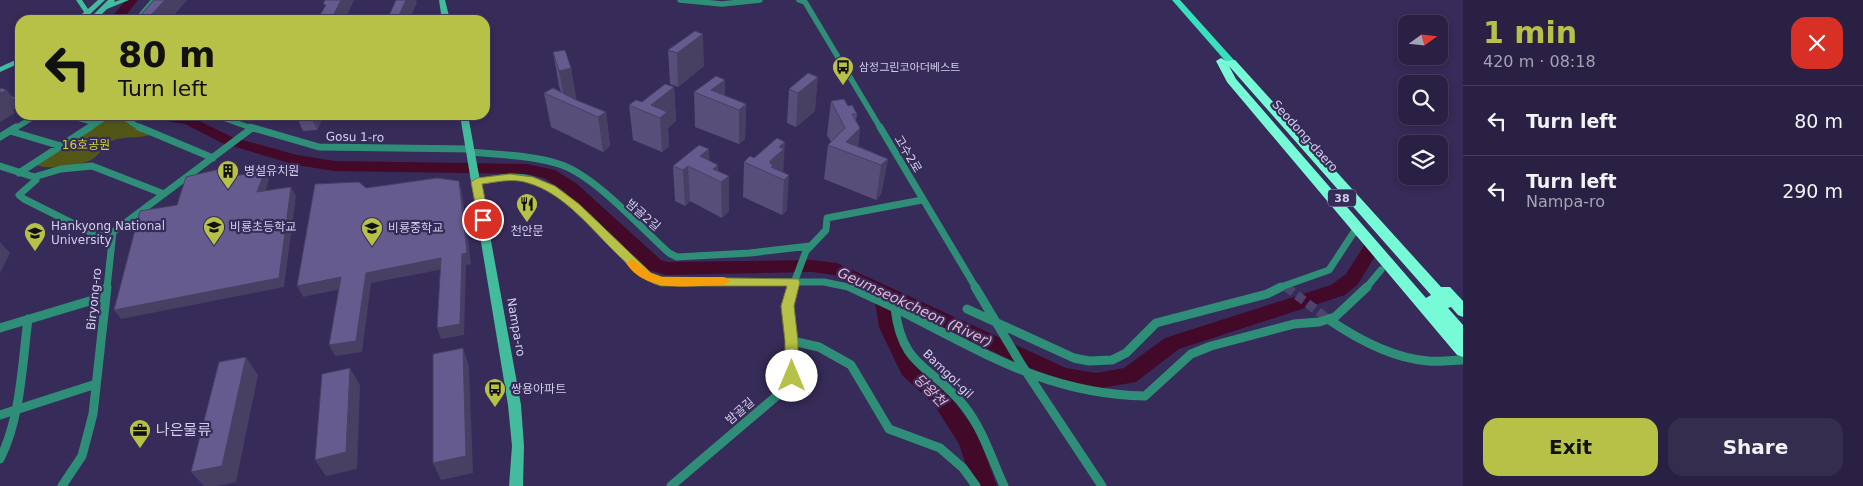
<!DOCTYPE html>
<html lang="en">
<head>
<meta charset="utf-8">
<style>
	body { margin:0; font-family:"DejaVu Sans","Noto Sans KR",sans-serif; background:#352d4e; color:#f1f3f6; height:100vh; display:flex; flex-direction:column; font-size:19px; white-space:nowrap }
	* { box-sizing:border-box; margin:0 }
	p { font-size:16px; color:#a5a3b2 }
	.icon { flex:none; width:28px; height:28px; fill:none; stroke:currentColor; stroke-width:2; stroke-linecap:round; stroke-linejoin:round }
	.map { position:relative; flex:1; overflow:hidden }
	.drawer { display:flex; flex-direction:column; background:#292043; width:400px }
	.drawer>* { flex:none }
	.hud { position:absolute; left:15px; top:15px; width:475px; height:105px; border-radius:15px; box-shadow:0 2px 8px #0003,0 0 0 1px #453e5c; background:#b8c147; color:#111; overflow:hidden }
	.needle { width:32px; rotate:75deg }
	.fabs { position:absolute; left:1398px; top:15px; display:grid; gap:10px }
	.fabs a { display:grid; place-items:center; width:50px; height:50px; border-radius:10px; background:#292043; box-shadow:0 2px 8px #0003,0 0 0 1px #453e5c; font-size:25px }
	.pin { position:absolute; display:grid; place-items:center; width:42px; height:42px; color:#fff; margin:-21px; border:2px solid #fff; border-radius:50%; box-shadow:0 1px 5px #0007 }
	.me { position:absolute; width:55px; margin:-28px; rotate:0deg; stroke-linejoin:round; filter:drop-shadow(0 0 4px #0008) }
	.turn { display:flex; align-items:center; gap:18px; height:105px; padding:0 20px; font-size:22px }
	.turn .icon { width:65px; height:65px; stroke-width:2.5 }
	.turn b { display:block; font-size:35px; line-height:42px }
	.round { display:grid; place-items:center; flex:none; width:52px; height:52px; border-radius:15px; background:#352d4e }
	.head { display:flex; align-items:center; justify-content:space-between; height:85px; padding:0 20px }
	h1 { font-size:30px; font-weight:600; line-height:38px; color:#b8c147 }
	.primary-button { display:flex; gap:10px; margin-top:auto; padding:10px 20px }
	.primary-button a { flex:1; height:58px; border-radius:15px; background:#b8c147; color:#111; font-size:20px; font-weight:600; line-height:58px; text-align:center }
	.primary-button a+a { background:#352d4e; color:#f1f3f6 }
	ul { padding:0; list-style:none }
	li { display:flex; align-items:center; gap:15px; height:70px; padding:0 20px; border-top:1px solid #453e5c }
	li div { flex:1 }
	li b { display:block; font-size:19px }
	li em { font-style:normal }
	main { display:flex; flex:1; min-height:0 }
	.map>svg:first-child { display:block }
	.green { fill:#525717 }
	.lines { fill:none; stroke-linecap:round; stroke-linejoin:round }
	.river { fill:#430928; fill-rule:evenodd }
	.street-tunnel-far1 { stroke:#4e436f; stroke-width:7; stroke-dasharray:7 4; stroke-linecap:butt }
	.street-tunnel { stroke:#4e436f; stroke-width:9; stroke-dasharray:9 4.5; stroke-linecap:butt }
	.street-far2 { stroke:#2e8e77; stroke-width:5.5 }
	.street-far1 { stroke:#2e8e77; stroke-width:7 }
	.street { stroke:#2e8e77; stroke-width:9 }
	.secondary { fill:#43bc9e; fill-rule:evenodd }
	.primary { fill:#36e1bb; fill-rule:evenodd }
	.highway { fill:#77fbd7; fill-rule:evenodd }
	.wall { fill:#584e7a }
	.shaded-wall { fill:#474063 }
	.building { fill:#665b8e; stroke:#474063 }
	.route { fill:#b8c147; stroke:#787d2e }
	.slow { fill:#f59e0b }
	.labels { text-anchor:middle; stroke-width:4.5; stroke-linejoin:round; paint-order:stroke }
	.far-poi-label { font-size:11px; fill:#d3ceeb; stroke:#372b59; text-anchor:start }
	.shield { fill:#372b59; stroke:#a49dbf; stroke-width:1 }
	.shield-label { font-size:11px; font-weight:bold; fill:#d3ceeb }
	.street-label { font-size:12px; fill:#d3ceeb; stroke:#372b59 }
	.park-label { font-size:12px; fill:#cdd81e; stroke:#372b59 }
	.poi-label { font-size:12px; fill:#d3ceeb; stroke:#372b59; text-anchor:start }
	.water-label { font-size:14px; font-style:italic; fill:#eeb4cb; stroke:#372b59 }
	.near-poi-label { font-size:15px; fill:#d3ceeb; stroke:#372b59; text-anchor:start }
</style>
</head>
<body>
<main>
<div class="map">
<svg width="1463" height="486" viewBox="0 0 1463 486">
	<rect width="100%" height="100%" fill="#372b59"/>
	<path class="green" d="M114,115H121L155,133C143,139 130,136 117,139C104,142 102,154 91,160C80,166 44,171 35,164L99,119Z"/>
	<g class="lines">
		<path class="river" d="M126,0H138L122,20H109Z
			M148,115L189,116L232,137L297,155L335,161L527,164L555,170L576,183L661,260L667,262L812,260L837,263L1066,368L1096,373L1124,368L1165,338L1331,285L1346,274L1365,244L1371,242L1377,244L1380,248L1358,284L1345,295L1179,349L1136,382L1096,389L1056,382L895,304L899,327L916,363L947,391L977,433L997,486H973L959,444L933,403L902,375L879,327L874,295L834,275L812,272L666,275L649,270L564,191L544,178L527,174L335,171L296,165L222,143L185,124L155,119Z"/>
		<path class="street-tunnel-far1" d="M1284,285L1288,288"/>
		<path class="street-tunnel" d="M1286,287L1328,319"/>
		<path class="street-far2" d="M680,0L722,4L760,0
			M799,0L805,2L881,129
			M137,20L154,0
			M0,96L20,102
			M67,115L96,123
			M121,115L141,129
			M215,115L254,129
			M14,129L37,115
			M88,129L109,115"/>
		<path class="street-far1" d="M139,127L213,158
			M250,127L319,147L470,149
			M880,127L976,288
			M10,131L61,146
			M0,137L16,127
			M470,152C500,155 533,155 562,165C597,178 640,227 669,253L677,257L750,253L810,246
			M0,166L34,177L36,180L19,195L24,199L94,234L113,232
			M19,173L90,127
			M34,177L61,169L92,166L164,194
			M477,182C494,179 513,174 530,179C570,191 617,247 647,276L661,281L824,282L853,288
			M107,288L113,232L252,128
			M792,288L806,251L826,230L827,218L922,200
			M1278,288L1329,270L1354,232
			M1366,288L1381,270"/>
		<path class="street" d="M850,287L895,308C902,370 933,365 965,407C983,430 992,460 1004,486
			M975,287L1021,364L1102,486
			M895,308C981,351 1046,394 1145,396L1191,354L1211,346L1294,324L1319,322L1335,317L1367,287
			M967,309L1074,358L1089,361L1112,360L1126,353L1156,323L1267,294L1281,287
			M1328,319C1357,339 1392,358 1428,361C1440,362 1451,360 1463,360
			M0,328L106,296
			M792,341L819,347L851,365L889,429L940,448L963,468L976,486
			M0,415L96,384
			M0,459C21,417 22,365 28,319
			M62,486L82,456L93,414L107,287
			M671,486L779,394L792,377V341L788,305L793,287"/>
		<path class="secondary" d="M76,0H82L88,9L98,0H105L84,20H76L84,12Z
			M108,0H115L114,2L120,0H129L107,9L96,20H88Z
			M439,0H445L450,20H442Z
			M20,58V63L0,72V67Z
			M460,115H468L521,405L524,446L523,486H509L512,446L508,405Z"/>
		<path class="primary" d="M1172,0H1180L1234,60V64H1228Z"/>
		<path class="highway" d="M1221,58L1226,61L1235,60L1441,287H1450L1463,301V317L1458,315L1451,307L1448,308L1463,325V357L1457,355L1227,82L1216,61ZM1229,66L1431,295L1426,298L1236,79Z"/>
	</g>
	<path class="wall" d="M154,0H187L169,20H142L140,16Z
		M695,31L704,66L678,87L670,84L668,50Z
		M553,52L571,68L576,100L606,112L610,146L603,152L551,127L544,93L561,92L559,86Z
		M808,73L815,111L796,127L787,123L789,89Z
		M674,87L676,121L668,128L669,146L662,152L633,140L629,105L642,102Z
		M694,92L725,96L746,104L745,139L739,144L695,127Z
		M831,101L848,106L857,114L856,121L860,128L858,146L888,159L881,194L876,200L824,179L828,145L831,142L827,135Z
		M296,115H324L317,130L303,131Z
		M396,115H411L410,118H397Z
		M709,149V160L718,171L729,211L722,218L690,201L685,206L675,201L673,166Z
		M744,162L783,172L787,210L782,215L743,197Z"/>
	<path class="shaded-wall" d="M165,0H187L169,20H152L150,16Z
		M341,0H354L345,20H331Z
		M406,0H416L417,3L409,20H397Z
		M703,34L704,66L678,87L677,53Z
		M571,68L577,102H565L559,71Z
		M818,77L815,111L796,127L798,93Z
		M725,80V104L711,90Z
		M674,87L676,121L668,128L669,146L662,152L660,118L651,105Z
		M7,90L20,107L13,110L15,113L0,122V93Z
		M746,104L745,139L739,144V110Z
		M606,112L610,146L603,152L598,117Z
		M310,115H324L317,130Z
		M860,128L856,155L846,142Z
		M785,142L783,177L769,173L770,161L779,147Z
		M709,149L710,177L700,156Z
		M888,159L881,194L876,200L881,165Z
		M718,165L719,181L713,169Z
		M688,166L690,201L685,206L683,170Z
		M265,171L269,180L262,202L257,192Z
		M789,175L787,210L782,215L784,180Z
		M729,176V211L722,218L721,182Z
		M459,181L462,192L471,264L466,265L464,335L441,339L437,328Z
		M291,187L296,196L284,287L121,319L114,310Z
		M0,242L10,253L0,273Z
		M441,258L444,269L371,283L362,352L335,356L329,345L366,273Z
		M341,277L346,288L303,297L297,286Z
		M463,348L469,366L473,473L441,480L433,463Z
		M246,357L258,375L236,482L218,486H204L191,472Z
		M350,368L360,385L357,469L326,476L315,460Z"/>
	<path class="building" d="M154,0H165L150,16H140Z
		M325,0H341L331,20H317L326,5L323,4Z
		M396,0H406L397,20H387Z
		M189,18H202L200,20H187Z
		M695,31L703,34L677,53L668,50Z
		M565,50L571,68L559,71L553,52Z
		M808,73L818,77L798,93L789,89Z
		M716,76L725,80L711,90L746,104L739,110L694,92Z
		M665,84L674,87L651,105L667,112L660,118L629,105L636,100L642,102Z
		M0,88L7,90L0,93Z
		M553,88L576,100L606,112L598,117L544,93Z
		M844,99L848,106L852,105L857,114H852L860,128L846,142L888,159L881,165L828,145L845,128L831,101Z
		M777,138L785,142L779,147L784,149L770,161V163L773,165L771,167L789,175L784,180L744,162L750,156L754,158Z
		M699,145L709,149L700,156L718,165L713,169L729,176L721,182L688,166L683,170L673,166Z
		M228,167L233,176L265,171L257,192L291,187L279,278L114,310L140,211L177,205L186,177Z
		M437,178L459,181L467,253L462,254L460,324L437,328L441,258L366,273L356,341L329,345L341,277L297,286L315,184L359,182L366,188Z
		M463,348L466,456L433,463V354Z
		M246,357L222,466L191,472L219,362Z
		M350,368L346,452L315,460L322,374Z"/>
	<path class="route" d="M510,174L533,177L555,186L579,204L651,273L662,277L798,279L800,282L794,306L798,341V376L796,380H787L785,376V341L781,306L787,286H661C641,280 633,269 618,255C592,230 564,193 528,183C513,178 497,182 482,184L489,220L483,224L479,223L471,182L477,178Z"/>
	<path class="slow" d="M632,259L651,273L662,277H724L730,281L724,285C692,285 647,295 626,263Z"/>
	<defs>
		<g id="bus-pin" transform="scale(1.125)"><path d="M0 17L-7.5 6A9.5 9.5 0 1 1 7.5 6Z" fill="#b8c147" stroke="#372b59"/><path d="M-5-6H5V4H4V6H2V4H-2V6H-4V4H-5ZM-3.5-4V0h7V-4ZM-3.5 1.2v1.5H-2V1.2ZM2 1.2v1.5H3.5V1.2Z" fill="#111"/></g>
		<g id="building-pin" transform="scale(1.125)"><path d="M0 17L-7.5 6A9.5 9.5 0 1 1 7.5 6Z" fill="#b8c147" stroke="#372b59"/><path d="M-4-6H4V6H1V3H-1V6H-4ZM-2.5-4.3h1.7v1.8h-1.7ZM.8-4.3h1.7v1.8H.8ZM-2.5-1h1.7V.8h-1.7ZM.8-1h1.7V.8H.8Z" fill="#111"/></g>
		<g id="restaurant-pin" transform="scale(1.125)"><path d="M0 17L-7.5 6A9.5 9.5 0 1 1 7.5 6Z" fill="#b8c147" stroke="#372b59"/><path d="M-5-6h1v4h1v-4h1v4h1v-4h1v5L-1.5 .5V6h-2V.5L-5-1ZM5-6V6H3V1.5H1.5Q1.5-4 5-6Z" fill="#111"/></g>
		<g id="school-pin" transform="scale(1.125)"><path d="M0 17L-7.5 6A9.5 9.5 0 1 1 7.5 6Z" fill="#b8c147" stroke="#372b59"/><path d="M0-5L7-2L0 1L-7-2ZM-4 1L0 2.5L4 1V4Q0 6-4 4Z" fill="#111"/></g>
		<g id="university-pin" transform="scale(1.125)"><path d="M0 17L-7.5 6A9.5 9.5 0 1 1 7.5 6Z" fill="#b8c147" stroke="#372b59"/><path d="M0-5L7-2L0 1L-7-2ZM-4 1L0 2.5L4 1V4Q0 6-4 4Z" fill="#111"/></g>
		<g id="office-pin" transform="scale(1.125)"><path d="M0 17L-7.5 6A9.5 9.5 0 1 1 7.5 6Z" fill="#b8c147" stroke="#372b59"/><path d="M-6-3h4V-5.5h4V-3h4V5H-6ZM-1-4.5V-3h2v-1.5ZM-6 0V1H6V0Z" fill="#111"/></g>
	</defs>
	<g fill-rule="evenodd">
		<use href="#bus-pin" x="843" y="67"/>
		<use href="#building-pin" x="228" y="171"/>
		<use href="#restaurant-pin" x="527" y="204"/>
		<use href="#school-pin" x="214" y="227"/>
		<use href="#school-pin" x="372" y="228"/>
		<use href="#university-pin" x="35" y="233"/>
		<use href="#bus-pin" x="495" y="389"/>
		<use href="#office-pin" x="140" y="430"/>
	</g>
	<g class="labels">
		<g class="far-poi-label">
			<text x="859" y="71">삼정그린코아더베스트</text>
		</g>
		<rect class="shield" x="1328" y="189.5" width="28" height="17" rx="4"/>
		<g class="shield-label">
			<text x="1342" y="202">38</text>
		</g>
		<g class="street-label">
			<text transform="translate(1305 136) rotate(48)" y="4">Seodong-daero</text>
			<text transform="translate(355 137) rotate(1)" y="4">Gosu 1-ro</text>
			<text transform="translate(908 154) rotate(59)" y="4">고수2로</text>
			<text transform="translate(643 215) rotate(41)" y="4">밤골2길</text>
			<text transform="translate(94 299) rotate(-84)" y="4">Biryong-ro</text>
			<text transform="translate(516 327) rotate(80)" y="4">Nampa-ro</text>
			<text transform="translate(948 374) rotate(44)" y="4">Bamgol-gil</text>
			<text transform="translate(740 411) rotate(-41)" y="4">밤골길</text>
		</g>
		<g class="park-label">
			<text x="86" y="149">16호공원</text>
		</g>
		<g class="poi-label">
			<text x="244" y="175">병설유치원</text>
			<text x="51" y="230">Hankyong National<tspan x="51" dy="14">University</tspan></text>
			<text x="230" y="231">비룡초등학교</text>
			<text x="388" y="232">비룡중학교</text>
			<text x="527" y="235" text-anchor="middle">천안문</text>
			<text x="511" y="393">쌍용아파트</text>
		</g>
		<g class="water-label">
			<text transform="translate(915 307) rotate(25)" y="5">Geumseokcheon (River)</text>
			<text transform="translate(930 390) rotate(46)" y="5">당왕천</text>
		</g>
		<g class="near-poi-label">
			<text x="156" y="435">나은물류</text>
		</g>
	</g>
</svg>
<div class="fabs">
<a><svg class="needle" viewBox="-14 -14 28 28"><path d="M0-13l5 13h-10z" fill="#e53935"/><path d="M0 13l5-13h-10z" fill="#a5a3b2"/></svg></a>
<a><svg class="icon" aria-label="search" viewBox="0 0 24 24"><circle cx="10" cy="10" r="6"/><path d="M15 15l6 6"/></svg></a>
<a><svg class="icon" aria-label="layers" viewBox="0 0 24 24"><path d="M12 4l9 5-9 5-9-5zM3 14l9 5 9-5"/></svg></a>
</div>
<div class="pin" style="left:483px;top:220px;background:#d93025"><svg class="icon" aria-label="arrive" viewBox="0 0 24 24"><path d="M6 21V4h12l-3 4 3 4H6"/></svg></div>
<svg class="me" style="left:792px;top:376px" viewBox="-20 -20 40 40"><circle r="19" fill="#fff"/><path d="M0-13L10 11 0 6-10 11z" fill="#b8c147"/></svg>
<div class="hud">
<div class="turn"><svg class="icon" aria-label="left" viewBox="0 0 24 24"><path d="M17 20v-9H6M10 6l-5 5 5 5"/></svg><div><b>80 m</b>Turn left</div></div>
</div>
</div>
<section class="drawer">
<div class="head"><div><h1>1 min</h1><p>420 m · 08:18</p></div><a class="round" style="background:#d93025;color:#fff"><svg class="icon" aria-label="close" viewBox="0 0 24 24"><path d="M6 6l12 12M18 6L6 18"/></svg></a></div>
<ul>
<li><svg class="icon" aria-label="left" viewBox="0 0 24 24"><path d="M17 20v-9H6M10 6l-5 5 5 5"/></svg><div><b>Turn left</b></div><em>80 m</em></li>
<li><svg class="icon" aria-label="left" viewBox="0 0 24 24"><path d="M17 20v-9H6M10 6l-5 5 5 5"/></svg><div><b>Turn left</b><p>Nampa-ro</p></div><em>290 m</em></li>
</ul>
<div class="primary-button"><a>Exit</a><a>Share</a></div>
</section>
</main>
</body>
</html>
